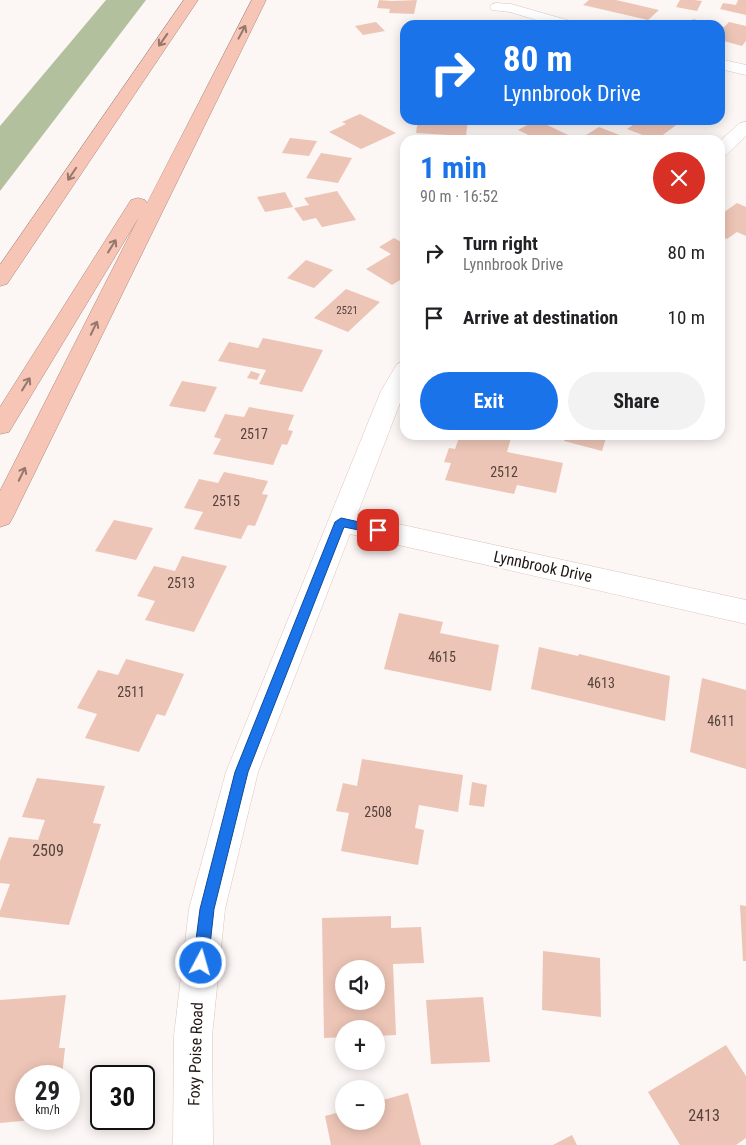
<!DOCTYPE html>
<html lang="en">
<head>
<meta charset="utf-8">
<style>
	body { margin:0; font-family:"Roboto Condensed",sans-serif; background:#f2f2f2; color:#202124; height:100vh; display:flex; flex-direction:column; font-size:19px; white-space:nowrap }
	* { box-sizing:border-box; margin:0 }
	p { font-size:16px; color:#757577 }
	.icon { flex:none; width:28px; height:28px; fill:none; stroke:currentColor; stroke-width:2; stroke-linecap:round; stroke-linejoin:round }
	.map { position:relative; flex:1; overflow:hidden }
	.panel { position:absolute; left:400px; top:135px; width:325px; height:305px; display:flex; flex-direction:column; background:#fff; border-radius:15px; box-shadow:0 2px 12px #0003 }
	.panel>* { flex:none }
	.banner { position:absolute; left:400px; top:20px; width:325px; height:105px; border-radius:15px; box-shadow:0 2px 12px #0003; background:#1a73e8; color:#fff; overflow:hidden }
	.fabs { position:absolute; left:335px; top:960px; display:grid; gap:10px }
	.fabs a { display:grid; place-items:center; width:50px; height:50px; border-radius:50%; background:#fff; box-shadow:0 2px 12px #0003; font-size:25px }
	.speed { position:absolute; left:15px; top:1065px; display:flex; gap:10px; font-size:25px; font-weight:700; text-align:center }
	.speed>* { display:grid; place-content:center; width:65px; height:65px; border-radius:50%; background:#fff; box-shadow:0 2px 12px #0003; line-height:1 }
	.speed small { font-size:12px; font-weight:400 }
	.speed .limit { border:2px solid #111; border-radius:8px; background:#fff; color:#111 }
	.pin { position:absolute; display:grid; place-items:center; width:42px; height:42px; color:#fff; margin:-21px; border-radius:10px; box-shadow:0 2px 8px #0006 }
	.me { position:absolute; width:55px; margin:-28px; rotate:6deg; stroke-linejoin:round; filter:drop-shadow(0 0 4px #0008) }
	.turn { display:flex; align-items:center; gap:18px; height:105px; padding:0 20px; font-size:22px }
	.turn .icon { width:65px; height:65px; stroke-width:2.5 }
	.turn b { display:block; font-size:35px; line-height:42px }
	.round { display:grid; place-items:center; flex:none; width:52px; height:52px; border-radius:26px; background:#f2f2f2 }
	.headline { display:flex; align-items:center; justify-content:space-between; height:85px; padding:0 20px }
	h1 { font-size:30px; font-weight:700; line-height:38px; color:#1a73e8 }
	.cta { display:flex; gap:10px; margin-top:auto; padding:10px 20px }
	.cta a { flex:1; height:58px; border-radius:30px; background:#1a73e8; color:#fff; font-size:20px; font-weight:700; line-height:58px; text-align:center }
	.cta a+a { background:#f2f2f2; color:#202124 }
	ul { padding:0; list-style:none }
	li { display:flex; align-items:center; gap:15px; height:65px; padding:0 20px }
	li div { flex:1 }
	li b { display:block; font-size:19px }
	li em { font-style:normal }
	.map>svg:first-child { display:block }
	.forest { fill:#b2c09d }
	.building { fill:#edc5b6; fill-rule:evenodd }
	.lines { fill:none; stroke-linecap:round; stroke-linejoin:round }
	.minor-casing { stroke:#e1c4b9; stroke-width:1 }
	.motorway-casing { stroke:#ab887d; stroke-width:1 }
	.minor { fill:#fff; fill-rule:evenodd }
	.motorway { fill:#f6c5b5; fill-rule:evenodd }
	.oneway { stroke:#96776d }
	.route { fill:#1a73e8; stroke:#114b97 }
	.labels { text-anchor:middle; stroke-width:4.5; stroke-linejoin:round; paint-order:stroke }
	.far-number-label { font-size:11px; fill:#54423c }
	.number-label { font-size:14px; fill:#54423c }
	.street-label { font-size:16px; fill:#211714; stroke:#fff }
	.near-number-label { font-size:16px; fill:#54423c }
</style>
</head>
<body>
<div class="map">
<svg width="746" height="1145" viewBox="0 0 746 1145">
	<rect width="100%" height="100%" fill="#fcf6f4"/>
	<path class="forest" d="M106,0H146L0,191V126Z"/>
	<path class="building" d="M379,0L392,1L417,0L414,14L389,13L390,9L377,8Z
		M589,0H616L659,10L648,20L583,5Z
		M680,0H694L702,1L697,11L676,7Z
		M738,0H746V15L720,9L723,3L736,5Z
		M693,19L713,24V25H687Z
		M376,22L385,31L363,35L355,26Z
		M729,22L746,26V41L742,46L720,40V26L724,27Z
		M360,114L396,133L361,149L329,132L346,124L342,122Z
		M418,120H468L466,136L416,133Z
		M537,120L568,135L559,140H539L518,130Z
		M640,120H683L656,140L627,129Z
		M599,127L632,140H599L586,135Z
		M290,138L317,141L309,156L282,153Z
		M321,153L352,158L338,183L306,178Z
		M337,191L356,220L322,227L316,218L303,221L294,208L309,205L304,198Z
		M285,192L293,207L265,212L257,197Z
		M737,203L746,207V236L737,232L727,239L720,236V215Z
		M394,238L405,244V277L392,285L366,269L391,254L379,247Z
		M306,260L333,270L314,288L287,278Z
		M346,289L380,302L348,332L314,318Z
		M263,338L323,350L302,392L259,384L266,370L218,361L229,342L258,348Z
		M251,371L260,374L257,380L247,378Z
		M182,381L217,387L205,412L169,406Z
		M249,407L294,415L288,430L293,431L287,445L282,444L273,465L213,454L221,439L214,437L225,414L244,417Z
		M460,435H497L511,438L507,452L563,463L556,493L517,485L514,494L445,480L451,463L444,462L449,448L455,449Z
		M566,435H607L602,451L564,441Z
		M224,472L268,481L262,494L268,495L255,526L248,525L241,539L194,529L203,512L184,508L199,479L218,483Z
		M114,520L153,528L136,560L95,551Z
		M182,556L227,566L194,632L145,620L155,601L137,596L154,566L175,571Z
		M399,613L443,622L440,633L499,645L491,691L384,669Z
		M539,647L578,656L579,654L670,676L665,721L531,689Z
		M126,659L184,674L165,716L157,714L139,752L85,738L97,714L77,708L98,670L118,675Z
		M702,678L746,690V769L690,752Z
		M362,759L463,775L458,812L419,805L415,828L424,830L418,865L341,851L349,813L336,811L343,783L357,786Z
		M37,778L105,786L93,823L101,824L69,925L0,917V911L10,884L0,883V861L9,837L38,840L45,820L22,817Z
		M472,782L487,785L484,807L469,805Z
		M740,905L746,906V961H743Z
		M391,916V928L421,927L424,963L393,964L396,1035L376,1036V1029H344V1037L324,1038L322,918ZM344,969H376V1001H344Z
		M543,951L600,958L601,1017L542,1010Z
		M66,995L59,1048H65L62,1076H26V1119L32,1120L0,1123V1000Z
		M483,997L490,1062L431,1064L426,1000Z
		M726,1045L746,1076V1138L736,1145H680L648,1092Z
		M408,1093L421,1145H331L325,1116L344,1111V1121H376V1102Z
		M572,1135L577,1145H553Z"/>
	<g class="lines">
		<g class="minor-casing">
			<path id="minor" d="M497,3L511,4L574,22L577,25H553L510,12L492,10L490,7L492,4Z
				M720,59L746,65V75L720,69Z
				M746,122V136L726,155L720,156V141L740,123Z
				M405,361V390L357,515L746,600V624L350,534L258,772L225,909L212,1036L213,1145H173L174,1036L189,909L226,772L381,391L397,364Z"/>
		</g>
		<g class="motorway-casing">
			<path id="motorway" d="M184,0H198L7,284L0,286V265Z
				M252,0H266L13,517L9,524L0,527V491L139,217L9,432L0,434V407L131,200L138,198L145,200L147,203Z"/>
		</g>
		<use href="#minor" class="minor"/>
		<use href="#motorway" class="motorway"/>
	</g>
	<defs><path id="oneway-shaft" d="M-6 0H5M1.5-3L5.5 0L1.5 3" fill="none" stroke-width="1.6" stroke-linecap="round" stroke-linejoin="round" transform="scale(1.25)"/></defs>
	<g class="oneway">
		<use href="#oneway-shaft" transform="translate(242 32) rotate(-62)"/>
		<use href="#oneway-shaft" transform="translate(163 40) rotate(125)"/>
		<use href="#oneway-shaft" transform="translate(72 174) rotate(124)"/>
		<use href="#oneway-shaft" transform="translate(112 246) rotate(-58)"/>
		<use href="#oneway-shaft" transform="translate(94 328) rotate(-64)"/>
		<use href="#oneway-shaft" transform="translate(26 384) rotate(-58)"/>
		<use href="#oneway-shaft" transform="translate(22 474) rotate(-64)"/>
	</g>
	<path class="route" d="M341,518L378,526L383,530L378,534L344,527L248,772L214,909L208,963L206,969L201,971L196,969L193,963L200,909L235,772L335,522Z"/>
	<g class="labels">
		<g class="far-number-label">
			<text x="347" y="314">2521</text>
		</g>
		<g class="number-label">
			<text x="254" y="439">2517</text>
			<text x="504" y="477">2512</text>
			<text x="226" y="506">2515</text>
			<text x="181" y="588">2513</text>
			<text x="442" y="662">4615</text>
			<text x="601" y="688">4613</text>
			<text x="131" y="697">2511</text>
			<text x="721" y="726">4611</text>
			<text x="378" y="817">2508</text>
		</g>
		<g class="street-label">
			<text transform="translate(543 566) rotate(12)" y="6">Lynnbrook Drive</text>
			<text transform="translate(195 1054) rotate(-88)" y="6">Foxy Poise Road</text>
		</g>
		<g class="near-number-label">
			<text x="48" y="856">2509</text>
			<text x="704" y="1121">2413</text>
		</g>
	</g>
</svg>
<div class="fabs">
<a><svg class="icon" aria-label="sound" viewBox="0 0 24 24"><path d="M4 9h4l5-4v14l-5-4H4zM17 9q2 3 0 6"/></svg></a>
<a>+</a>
<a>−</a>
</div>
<div class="speed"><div>29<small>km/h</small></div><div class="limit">30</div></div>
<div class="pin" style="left:378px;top:530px;background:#d93025"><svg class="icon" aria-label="arrive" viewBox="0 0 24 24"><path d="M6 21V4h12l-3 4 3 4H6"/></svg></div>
<svg class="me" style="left:201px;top:963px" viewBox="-20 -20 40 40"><circle r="17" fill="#1a73e8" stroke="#fff" stroke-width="3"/><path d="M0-11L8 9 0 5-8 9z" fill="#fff"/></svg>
<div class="banner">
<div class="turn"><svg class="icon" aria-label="right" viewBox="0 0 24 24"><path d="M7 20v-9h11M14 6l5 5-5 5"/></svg><div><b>80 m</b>Lynnbrook Drive</div></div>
</div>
<section class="panel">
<div class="headline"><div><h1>1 min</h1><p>90 m · 16:52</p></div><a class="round" style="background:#d93025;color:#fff"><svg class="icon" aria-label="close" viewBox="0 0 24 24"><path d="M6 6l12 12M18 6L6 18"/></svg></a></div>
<ul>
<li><svg class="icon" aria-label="right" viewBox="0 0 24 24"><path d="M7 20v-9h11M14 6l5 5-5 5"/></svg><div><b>Turn right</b><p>Lynnbrook Drive</p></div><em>80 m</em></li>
<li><svg class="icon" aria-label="arrive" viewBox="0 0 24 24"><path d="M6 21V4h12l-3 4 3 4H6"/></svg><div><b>Arrive at destination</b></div><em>10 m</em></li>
</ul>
<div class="cta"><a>Exit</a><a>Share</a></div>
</section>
</div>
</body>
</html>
